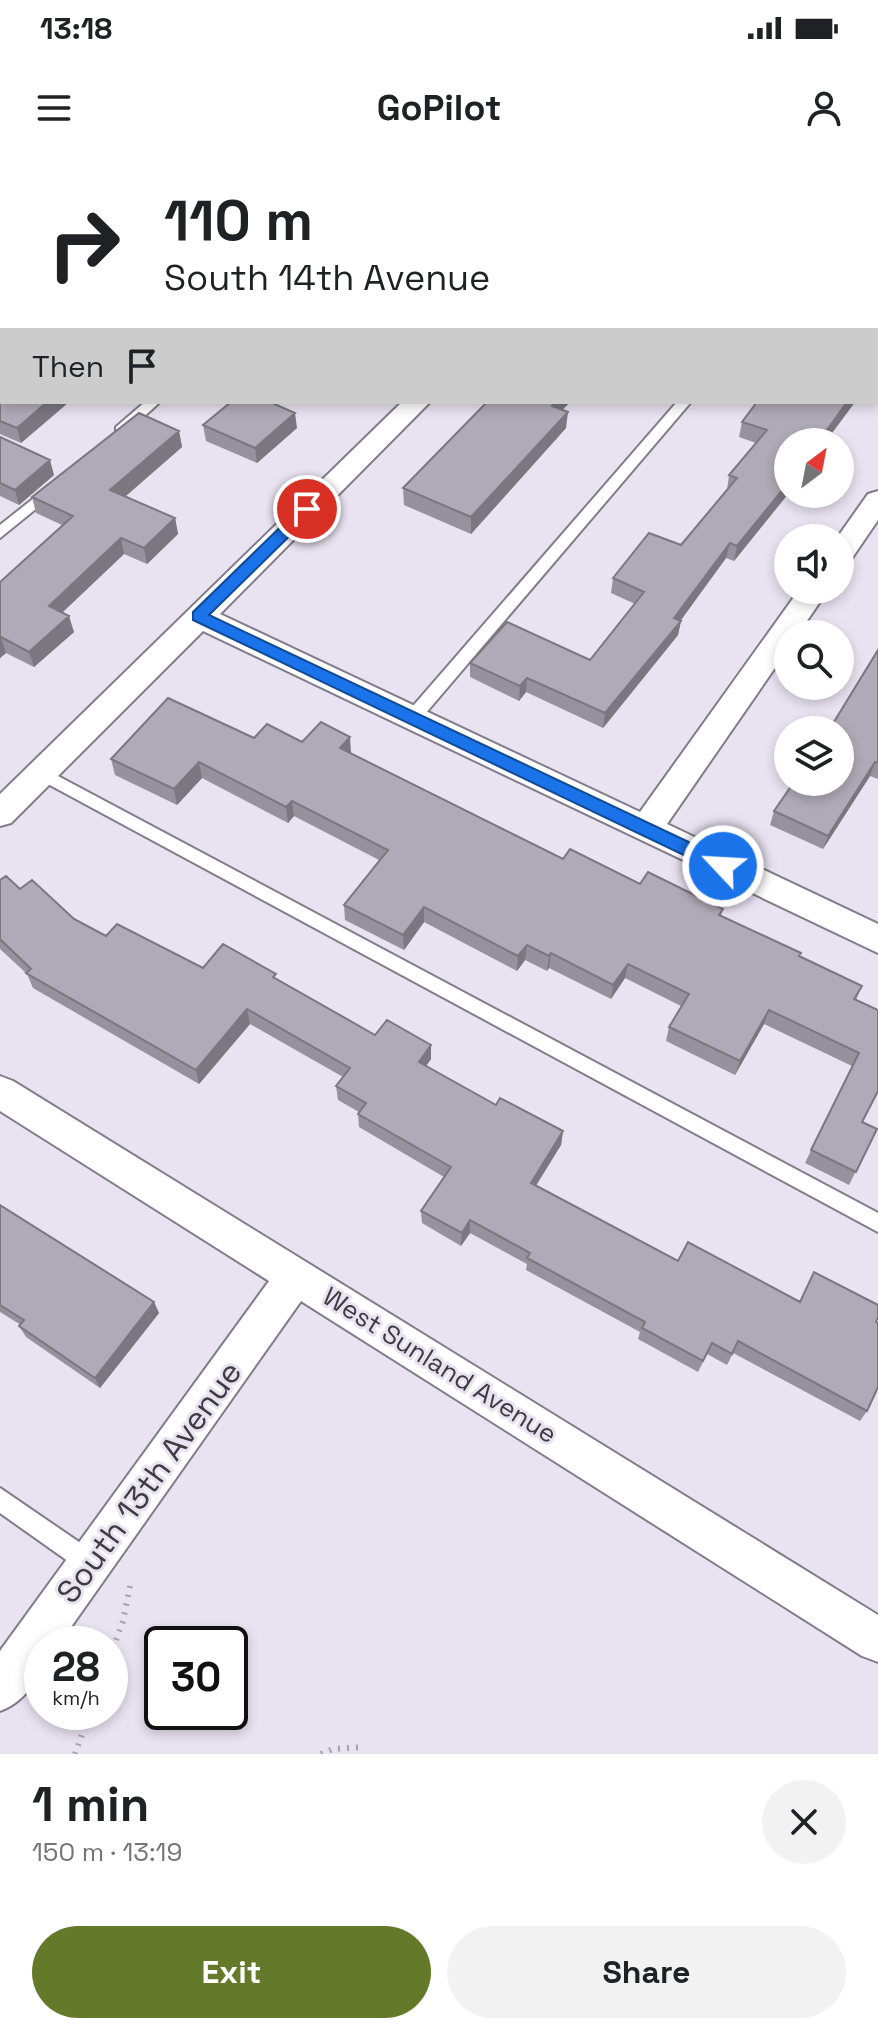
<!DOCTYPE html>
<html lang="en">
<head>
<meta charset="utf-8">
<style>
	body { margin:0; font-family:"Space Grotesk",sans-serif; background:#f2f2f2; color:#202124; height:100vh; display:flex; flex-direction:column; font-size:30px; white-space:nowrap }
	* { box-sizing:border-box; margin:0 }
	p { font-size:26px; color:#757577 }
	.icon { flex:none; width:44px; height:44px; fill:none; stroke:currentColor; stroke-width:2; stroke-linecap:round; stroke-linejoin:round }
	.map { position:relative; height:1594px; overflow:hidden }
	.drawer { display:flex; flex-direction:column; background:#fff; flex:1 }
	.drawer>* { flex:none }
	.banner { position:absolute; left:0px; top:0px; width:878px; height:244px; box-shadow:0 4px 12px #0003; background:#fff; color:#202124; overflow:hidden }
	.needle { width:52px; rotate:32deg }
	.tools { position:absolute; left:774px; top:268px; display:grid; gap:16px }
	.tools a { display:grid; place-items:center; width:80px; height:80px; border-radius:50%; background:#fff; box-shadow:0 4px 12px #0003; font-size:40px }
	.speed { position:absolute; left:24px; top:1466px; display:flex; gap:16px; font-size:40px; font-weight:700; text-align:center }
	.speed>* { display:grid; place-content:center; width:104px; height:104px; border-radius:50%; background:#fff; box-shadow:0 4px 12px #0003; line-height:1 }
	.speed small { font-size:20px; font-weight:400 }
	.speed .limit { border:4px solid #111; border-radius:12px; background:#fff; color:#111 }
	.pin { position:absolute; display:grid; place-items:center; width:68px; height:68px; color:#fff; margin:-34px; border:4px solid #fff; border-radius:50%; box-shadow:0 2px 8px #0007 }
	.me { position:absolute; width:88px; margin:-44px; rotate:295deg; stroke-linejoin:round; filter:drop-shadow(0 0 6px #0008) }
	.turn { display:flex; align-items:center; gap:28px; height:168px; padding:0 32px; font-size:36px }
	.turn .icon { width:104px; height:104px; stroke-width:2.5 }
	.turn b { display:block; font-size:56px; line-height:68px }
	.then { display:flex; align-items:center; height:76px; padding:0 32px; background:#0003; gap:16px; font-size:30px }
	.round { display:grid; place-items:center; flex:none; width:84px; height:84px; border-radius:42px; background:#f2f2f2 }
	.summary { display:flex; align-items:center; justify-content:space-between; height:136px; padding:0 32px }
	h1 { font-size:48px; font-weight:700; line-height:60px }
	.action { display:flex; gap:16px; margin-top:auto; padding:16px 32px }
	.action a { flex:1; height:92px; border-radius:48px; background:#64792a; color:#fff; font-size:32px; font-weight:700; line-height:92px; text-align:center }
	.action a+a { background:#f2f2f2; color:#202124 }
	.status { display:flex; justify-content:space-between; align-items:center; height:56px; padding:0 40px; background:#fff; direction:ltr }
	.status svg { height:22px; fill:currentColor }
	header { display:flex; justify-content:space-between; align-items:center; height:104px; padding:0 32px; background:#fff; font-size:36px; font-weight:700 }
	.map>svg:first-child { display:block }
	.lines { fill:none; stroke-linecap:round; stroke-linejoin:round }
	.lane-casing { stroke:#827c8a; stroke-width:4 }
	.street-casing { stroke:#827c8a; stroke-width:4 }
	.secondary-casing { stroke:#827c8a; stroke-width:48 }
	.path { stroke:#a6a1ac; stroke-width:6; stroke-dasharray:2 7; stroke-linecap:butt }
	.lane { fill:#fff; fill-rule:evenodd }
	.street { fill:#fff; fill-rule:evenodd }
	.secondary { stroke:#f6e1cd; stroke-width:44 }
	.wall { fill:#97919d }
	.shaded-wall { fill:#7b7680 }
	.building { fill:#b0a9b7; stroke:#7b7680; stroke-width:2 }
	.route { fill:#1a73e8; stroke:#114b97; stroke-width:2 }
	.labels { text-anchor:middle; stroke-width:6; stroke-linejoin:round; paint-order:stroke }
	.street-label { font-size:26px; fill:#3e3b41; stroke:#e9e2f1 }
	.near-street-label { font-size:32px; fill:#3e3b41; stroke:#e9e2f1 }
</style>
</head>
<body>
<div class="status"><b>13:18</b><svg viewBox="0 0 49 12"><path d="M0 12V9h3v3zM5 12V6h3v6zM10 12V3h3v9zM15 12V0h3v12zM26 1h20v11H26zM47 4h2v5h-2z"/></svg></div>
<header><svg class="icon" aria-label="menu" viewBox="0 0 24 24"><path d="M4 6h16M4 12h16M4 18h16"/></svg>GoPilot<svg class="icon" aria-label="person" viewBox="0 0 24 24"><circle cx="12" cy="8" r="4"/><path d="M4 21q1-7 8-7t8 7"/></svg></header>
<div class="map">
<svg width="878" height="1594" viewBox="0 0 878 1594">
	<rect width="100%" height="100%" fill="#e9e2f1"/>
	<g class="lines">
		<g class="lane-casing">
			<path id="lane" d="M878,13V22L876,23V14Z
				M145,242H160L126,273H116V267Z
				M677,242H691L419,561H407L405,557L407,553Z
				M53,323L60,328L58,331L0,378V365Z
				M41,607L878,1053V1072L35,617L33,613Z
				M0,1328L98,1395L101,1403L98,1411L90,1414L82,1411L0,1353Z"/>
		</g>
		<g class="street-casing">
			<path id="street" d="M652,0H675L651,2Z
				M402,242H430L220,454L640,652L799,430H828L798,474H788V489L667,664L878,764V793L203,471L11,663L0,666V634Z
				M878,331V360L850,401L840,404V378H837L868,334Z
				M0,916L13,921L878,1455V1502L862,1496L301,1141L59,1484H42C42,1514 29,1540 0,1551V1491L269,1121L0,951Z"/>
		</g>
		<g class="secondary-casing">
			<path id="secondary" d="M186,2L189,0
				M0,142L2,140"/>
		</g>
		<path class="path" d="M110,1497L123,1461L131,1421
			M75,1594L90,1552
			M321,1594L333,1589L364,1587"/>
		<use href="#lane" class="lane"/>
		<use href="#street" class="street"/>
		<use href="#secondary" class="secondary"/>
	</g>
	<path class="wall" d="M282,0H328L325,2H288Z
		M0,209L69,242L21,283L0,274Z
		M487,242H570L562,250L566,268L471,374L404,345L403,328Z
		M789,242H855L829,277L788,282V334L734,401L726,398L681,460L678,475L603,568L526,532L519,541L470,517V503L590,500L635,444L611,433L613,418L681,385L727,330L729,315L756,283L739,277L742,262Z
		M203,265L297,268L257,303L206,281Z
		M179,271L182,287L125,337L175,358L178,374L147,404L124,394L62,453L74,472L34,507L6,493L0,498V422L62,365L36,353L32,337Z
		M0,277L54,315L19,345L0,336Z
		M878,490V619L870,616L823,689L770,665L774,651L840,622Z
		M254,578L302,582L351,593L563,699L723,749L721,756L800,796L862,826L856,840L862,962L877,969L849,1025L805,1003L852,906L764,864L735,915L666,881L669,867L681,846L625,818L611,839L549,808L547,811L525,800L517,811L424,762L404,790L345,760L344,745L379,700L294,656L288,663L202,618L177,645L115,615L111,599Z
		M0,720L20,729L106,776L203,808L277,820L375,875L431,899L426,906L496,945L563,971L561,985L536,1026L678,1101L800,1142L876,1162L867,1251L860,1261L733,1193L727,1205L707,1194L698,1212L638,1179L640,1172L526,1110L527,1104L470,1073L461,1086L422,1063L421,1051L444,1017L359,967L358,954L359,952L338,940L336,926L343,917L250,864L199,924L33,828L27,814L0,789Z
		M0,1045L154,1142L159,1153L100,1228L26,1177L19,1166L21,1165L0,1152Z"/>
	<path class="shaded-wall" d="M313,0H328L325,2H313Z
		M573,0H587L585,2H570Z
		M821,0H833L831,2H819Z
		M2,38V56L0,57V39Z
		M47,242H69L21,283L17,268Z
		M555,242H570L551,262L552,246Z
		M847,242H855L829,277L827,282H821L827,270Z
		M568,252L566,268L471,374V357Z
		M295,253L297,268L257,303L255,288Z
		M179,271L182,287L114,346L110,330Z
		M50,300L54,315L19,345L15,330Z
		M788,323V334L734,401L737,386Z
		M175,358L178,374L147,404L144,388Z
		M121,378L124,394L53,461L49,446Z
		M730,383L726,398L678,464L681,461L678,475L603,568L605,553Z
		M69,456L74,472L34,507L29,492Z
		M1,477L6,493L0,498V478Z
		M527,518L526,532L519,541L520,526Z
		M350,577L351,593L341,604L340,588Z
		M199,602L202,618L177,645L174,629Z
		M875,602L870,616L823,689L828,676Z
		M292,641L294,656L288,663L286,647Z
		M424,747V762L404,790L403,775Z
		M527,785L525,800L517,811L518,796Z
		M551,793L549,808L547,811L549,796Z
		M628,804L625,818L611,839L613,825Z
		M247,849L250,864L199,924L196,910Z
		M769,850L764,864L735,915L740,901Z
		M431,885V899L419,916V902Z
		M563,971L561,985L529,1036L531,1023Z
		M470,1060V1073L461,1086L462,1073Z
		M154,1142L159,1153L100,1228L95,1218Z"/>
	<path class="building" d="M446,0H573L570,2H444Z
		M724,0H821L819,2H727L724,1Z
		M878,95V201L876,204V98Z
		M2,208V242H47L17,268L0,261V209Z
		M231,242H270L295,253L255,288L203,265Z
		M487,242H555L552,246L568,252L471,357L403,328Z
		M757,242H847L827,270L830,271L821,282H788V323L737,386L730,383L674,458L681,461L605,553L527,518L520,526L470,503L507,462L590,500L644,432L613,418L649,373L681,385L737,318L729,315L767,270L742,262Z
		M139,253L179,271L110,330L175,358L144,388L121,378L49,446L69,456L29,492L1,477L0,478V422L73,356L32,337Z
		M0,277L50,300L15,330L0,323Z
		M878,490V603L875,602L828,676L774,651L794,622H840V570H829Z
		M168,538L254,578L267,564L302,582L321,562L350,577L340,588L563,699L570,689L640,724L648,712L723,749L719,755L801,793L799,796L862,826L854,839L878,850V931L862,962L877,969L856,1012L811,990L859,893L769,850L740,901L669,867L689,834L628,804L613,825L551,793L549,796L527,785L518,796L424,747L403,775L344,745L388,690L292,641L286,647L199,602L174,629L111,599Z
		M6,716L20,729L32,720L74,759L106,776L117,764L203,808L223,784L276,814L273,817L375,875L387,860L431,885L419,902L496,945L500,938L563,971L531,1023L678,1101L688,1082L800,1142L814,1112L878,1145V1157L876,1162L878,1163V1227L867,1251L738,1181L732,1194L712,1183L703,1201L642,1168L645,1162L527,1098L530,1093L470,1060L462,1073L421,1051L451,1007L358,954L366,943L336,926L350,908L247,849L196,910L26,813L31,809L0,779V720Z
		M0,1045L154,1142L95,1218L19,1166L24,1160L0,1145Z"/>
	<path class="route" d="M307,344L313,346V353L209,455L729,701L732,706L729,711H717L193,460V452L302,346Z"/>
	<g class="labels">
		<g class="street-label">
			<text transform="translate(440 1205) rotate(32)" y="9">West Sunland Avenue</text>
		</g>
		<g class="near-street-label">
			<text transform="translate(149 1322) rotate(-54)" y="11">South 13th Avenue</text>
		</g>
	</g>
</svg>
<div class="tools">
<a><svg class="needle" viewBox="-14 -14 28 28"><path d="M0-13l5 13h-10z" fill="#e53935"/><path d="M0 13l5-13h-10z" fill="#757577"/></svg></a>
<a><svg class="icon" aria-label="sound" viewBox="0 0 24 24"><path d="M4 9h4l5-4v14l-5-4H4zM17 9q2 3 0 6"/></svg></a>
<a><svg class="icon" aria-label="search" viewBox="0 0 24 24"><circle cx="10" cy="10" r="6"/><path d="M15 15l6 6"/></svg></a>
<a><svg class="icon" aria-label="layers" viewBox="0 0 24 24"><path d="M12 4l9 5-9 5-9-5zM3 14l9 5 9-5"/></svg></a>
</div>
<div class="speed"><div>28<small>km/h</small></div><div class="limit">30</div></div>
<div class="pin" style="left:307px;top:349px;background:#d93025"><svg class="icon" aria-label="arrive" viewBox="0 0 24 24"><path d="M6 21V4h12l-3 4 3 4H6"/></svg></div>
<svg class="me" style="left:723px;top:706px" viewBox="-20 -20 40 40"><circle r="17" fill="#1a73e8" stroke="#fff" stroke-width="3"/><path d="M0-11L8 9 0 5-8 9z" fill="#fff"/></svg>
<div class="banner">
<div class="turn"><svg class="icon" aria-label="right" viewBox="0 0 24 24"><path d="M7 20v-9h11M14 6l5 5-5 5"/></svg><div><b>110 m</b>South 14th Avenue</div></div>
<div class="then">Then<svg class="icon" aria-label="arrive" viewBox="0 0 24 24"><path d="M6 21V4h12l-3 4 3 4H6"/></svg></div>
</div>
</div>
<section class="drawer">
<div class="summary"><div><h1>1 min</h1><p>150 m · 13:19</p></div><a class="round"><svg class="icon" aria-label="close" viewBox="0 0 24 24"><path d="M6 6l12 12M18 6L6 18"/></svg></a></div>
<div class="action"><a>Exit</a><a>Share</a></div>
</section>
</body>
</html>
